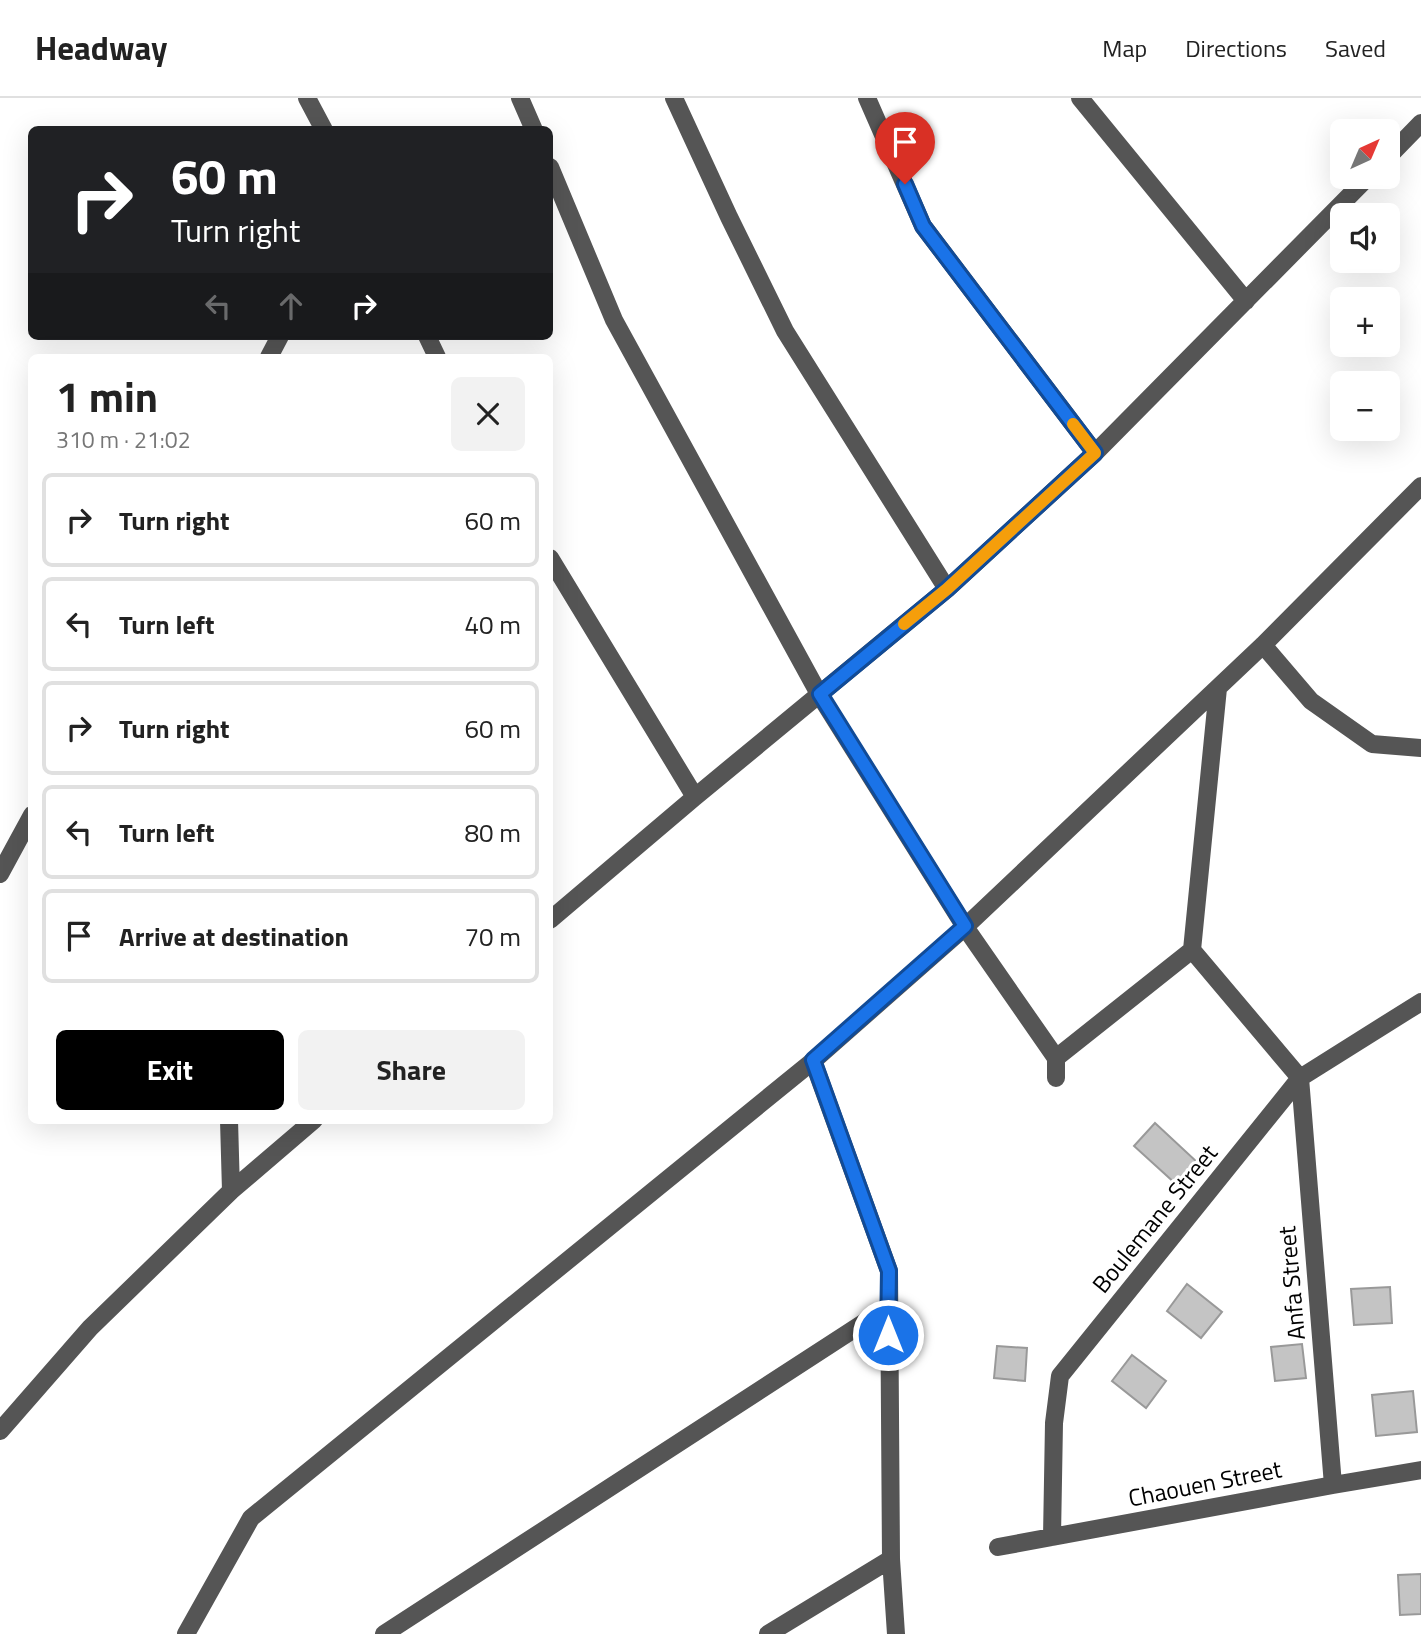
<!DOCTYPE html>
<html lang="en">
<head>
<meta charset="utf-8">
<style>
	body { margin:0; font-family:"Titillium Web",sans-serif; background:#f2f2f2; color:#222; height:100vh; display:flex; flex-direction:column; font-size:26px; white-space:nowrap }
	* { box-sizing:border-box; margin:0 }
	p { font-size:23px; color:#767676 }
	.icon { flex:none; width:38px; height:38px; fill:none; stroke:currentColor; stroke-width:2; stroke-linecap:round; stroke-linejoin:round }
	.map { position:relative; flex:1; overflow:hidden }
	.panel { position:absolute; left:28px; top:256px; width:525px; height:770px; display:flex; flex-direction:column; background:#fff; border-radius:10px; box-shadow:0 7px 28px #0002 }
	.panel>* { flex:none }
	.top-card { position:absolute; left:28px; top:28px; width:525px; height:214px; border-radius:10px; box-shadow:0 7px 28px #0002; background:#202124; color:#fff; overflow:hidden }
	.needle { width:46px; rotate:44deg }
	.tools { position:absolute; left:1330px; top:21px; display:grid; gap:14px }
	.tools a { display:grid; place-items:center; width:70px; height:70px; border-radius:10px; background:#fff; box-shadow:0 7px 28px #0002; font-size:35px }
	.pin { position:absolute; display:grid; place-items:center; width:60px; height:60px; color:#fff; margin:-72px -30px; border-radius:50% 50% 50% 0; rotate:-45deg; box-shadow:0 0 7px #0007 }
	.pin .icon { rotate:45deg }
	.me { position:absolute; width:77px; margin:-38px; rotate:0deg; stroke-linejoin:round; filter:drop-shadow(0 0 5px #0008) }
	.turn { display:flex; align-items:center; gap:24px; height:147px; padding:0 28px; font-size:32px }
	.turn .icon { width:91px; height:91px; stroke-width:2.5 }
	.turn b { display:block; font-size:49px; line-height:60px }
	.lanes { display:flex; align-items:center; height:66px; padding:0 28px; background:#0003; justify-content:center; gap:35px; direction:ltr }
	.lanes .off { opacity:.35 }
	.round { display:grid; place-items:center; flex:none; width:74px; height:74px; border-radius:10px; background:#f2f2f2 }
	.summary { display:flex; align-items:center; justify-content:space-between; height:119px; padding:0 28px }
	h1 { font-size:42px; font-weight:700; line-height:52px }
	.action { display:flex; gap:14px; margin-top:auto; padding:14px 28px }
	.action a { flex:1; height:80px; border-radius:10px; background:#000; color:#fff; font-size:28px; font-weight:700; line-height:80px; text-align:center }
	.action a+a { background:#f2f2f2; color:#222 }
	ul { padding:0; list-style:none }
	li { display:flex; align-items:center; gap:21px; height:94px; margin:0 14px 10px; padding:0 14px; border:4px solid #e0e0e0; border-radius:10px }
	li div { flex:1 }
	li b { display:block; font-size:26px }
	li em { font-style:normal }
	header { display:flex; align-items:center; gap:42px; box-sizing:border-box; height:98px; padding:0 35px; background:#fff; border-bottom:2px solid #e0e0e0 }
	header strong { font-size:33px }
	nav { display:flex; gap:38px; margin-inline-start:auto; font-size:24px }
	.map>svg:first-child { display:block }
	.building { fill:#c4c4c4; stroke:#999; stroke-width:2 }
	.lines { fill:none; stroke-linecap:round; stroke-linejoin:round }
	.minor { stroke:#555; stroke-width:18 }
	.route-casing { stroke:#114b97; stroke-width:18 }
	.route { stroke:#1a73e8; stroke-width:12 }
	.slow { stroke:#f59e0b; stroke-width:12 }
	.labels { text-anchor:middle; stroke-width:6; stroke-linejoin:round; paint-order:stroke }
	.street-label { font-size:24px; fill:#000; stroke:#fff }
</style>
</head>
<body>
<header>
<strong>Headway</strong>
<nav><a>Map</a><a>Directions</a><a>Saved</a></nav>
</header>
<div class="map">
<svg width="1421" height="1536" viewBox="0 0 1421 1536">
	<rect width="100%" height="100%" fill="#fff"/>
	<path class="building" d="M1155,1025L1197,1064L1177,1087L1134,1048Z
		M1187,1186L1222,1214L1201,1240L1167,1213Z
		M1390,1189L1392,1225L1354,1227L1351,1191Z
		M1302,1246L1306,1280L1275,1283L1271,1249Z
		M997,1248L1027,1250L1025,1283L994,1280Z
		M1132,1257L1166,1283L1146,1310L1112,1283Z
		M1413,1293L1417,1334L1376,1338L1372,1297Z
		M1421,1476V1516L1400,1517L1398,1477Z"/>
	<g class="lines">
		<path class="minor" d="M307,0L324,32
			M520,0L534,32
			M674,0L729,119L785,233L947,491
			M867,0L923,128L1095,355
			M1080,0L1246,203
			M1388,59L1421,25
			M550,69L614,222L819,596L965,829L1056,960L1192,852L1218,590
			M427,238L437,259
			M269,259L280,238
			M550,460L695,699
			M1263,547L1311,603L1372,646L1421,650
			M0,776L32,717
			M550,822L695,699L947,491L1095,355L1368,79
			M1192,852L1300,980L1333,1387
			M813,963L889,1173L891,1461L896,1536
			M1056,980V960
			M231,1093L314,1022
			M0,1333L90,1230L231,1093L229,1022
			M1052,1439L1054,1325L1060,1278L1300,980L1421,904
			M998,1449L1333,1387L1421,1372
			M186,1536L251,1420L813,963L965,829L1263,547L1421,388
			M384,1536L888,1209
			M768,1536L891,1461"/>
	</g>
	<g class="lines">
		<g class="route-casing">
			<path id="route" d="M888,1237L889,1173L813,962L965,828L820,596L947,491L1095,355L923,128L905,86"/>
		</g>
		<use href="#route" class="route"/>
		<path class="slow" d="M904,526L947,491L1095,355L1073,326"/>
	</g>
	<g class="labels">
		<g class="street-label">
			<text transform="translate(1155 1121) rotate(-51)" y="8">Boulemane Street</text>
			<text transform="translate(1292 1185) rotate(-95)" y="8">Anfa Street</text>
			<text transform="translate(1205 1386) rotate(-11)" y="8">Chaouen Street</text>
		</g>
	</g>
</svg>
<div class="tools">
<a><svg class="needle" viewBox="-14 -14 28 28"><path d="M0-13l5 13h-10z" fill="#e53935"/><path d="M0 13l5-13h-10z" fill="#767676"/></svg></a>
<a><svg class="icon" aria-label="sound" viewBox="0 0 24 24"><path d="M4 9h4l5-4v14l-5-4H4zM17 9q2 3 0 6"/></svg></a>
<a>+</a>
<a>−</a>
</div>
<div class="pin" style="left:905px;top:86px;background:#d93025"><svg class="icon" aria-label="arrive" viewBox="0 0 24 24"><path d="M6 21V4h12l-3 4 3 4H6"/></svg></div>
<svg class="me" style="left:888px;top:1237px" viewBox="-20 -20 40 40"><circle r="17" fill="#1a73e8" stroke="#fff" stroke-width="3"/><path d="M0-11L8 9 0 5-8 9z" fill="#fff"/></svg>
<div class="top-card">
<div class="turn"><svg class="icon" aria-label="right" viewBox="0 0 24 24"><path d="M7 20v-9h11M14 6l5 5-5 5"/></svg><div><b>60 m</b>Turn right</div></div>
<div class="lanes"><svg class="icon off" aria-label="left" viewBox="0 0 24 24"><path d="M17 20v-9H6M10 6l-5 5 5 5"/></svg><svg class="icon off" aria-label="ahead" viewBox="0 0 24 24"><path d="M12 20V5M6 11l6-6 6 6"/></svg><svg class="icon" aria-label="right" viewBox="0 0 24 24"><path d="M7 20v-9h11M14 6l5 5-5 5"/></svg></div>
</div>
<section class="panel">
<div class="summary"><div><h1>1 min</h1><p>310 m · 21:02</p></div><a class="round"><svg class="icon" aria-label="close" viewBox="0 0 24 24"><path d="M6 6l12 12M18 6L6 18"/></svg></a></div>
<ul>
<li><svg class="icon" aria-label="right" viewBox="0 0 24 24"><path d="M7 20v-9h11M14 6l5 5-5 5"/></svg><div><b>Turn right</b></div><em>60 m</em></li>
<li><svg class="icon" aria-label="left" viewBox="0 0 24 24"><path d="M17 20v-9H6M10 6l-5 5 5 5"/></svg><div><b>Turn left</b></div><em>40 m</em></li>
<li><svg class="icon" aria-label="right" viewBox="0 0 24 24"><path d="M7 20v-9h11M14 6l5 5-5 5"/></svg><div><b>Turn right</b></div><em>60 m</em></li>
<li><svg class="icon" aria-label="left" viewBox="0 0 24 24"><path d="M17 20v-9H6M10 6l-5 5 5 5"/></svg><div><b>Turn left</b></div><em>80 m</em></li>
<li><svg class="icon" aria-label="arrive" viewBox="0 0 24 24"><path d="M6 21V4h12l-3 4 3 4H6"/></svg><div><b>Arrive at destination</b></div><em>70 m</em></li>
</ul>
<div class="action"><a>Exit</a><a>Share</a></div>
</section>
</div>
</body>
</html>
